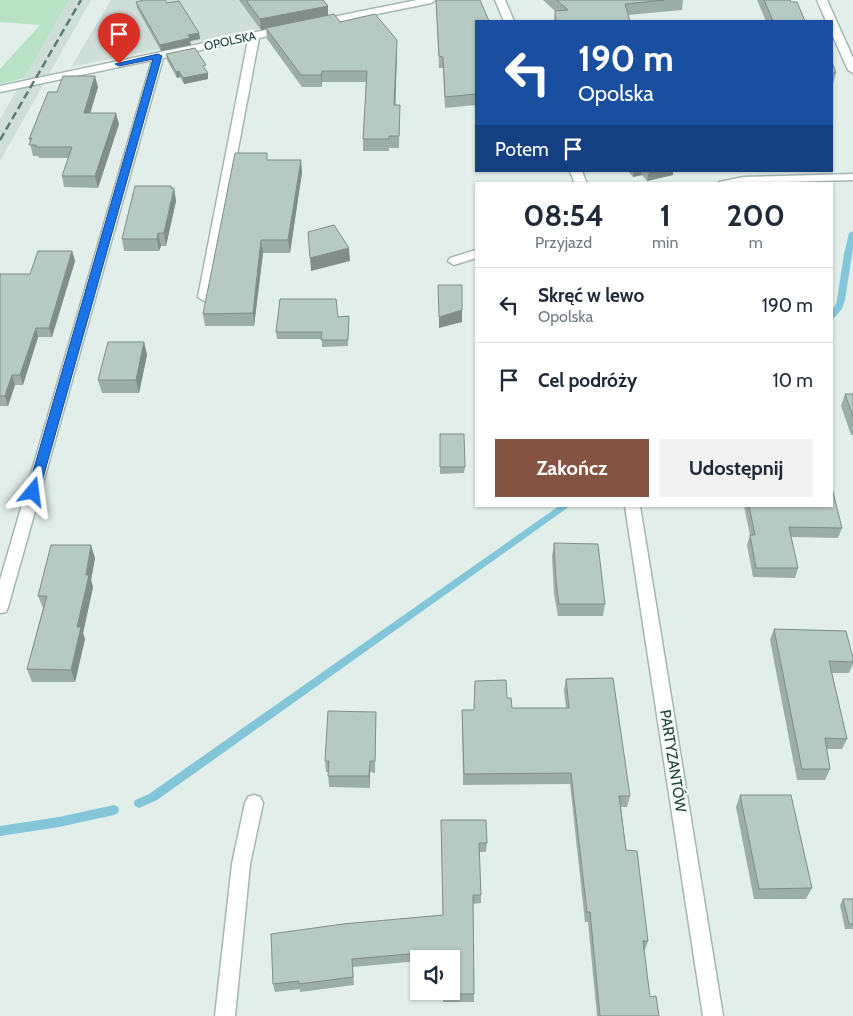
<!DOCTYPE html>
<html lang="pl">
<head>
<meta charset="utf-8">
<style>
	body { margin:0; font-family:Cabin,sans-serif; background:#f2f2f3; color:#1f2937; height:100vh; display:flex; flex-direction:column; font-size:19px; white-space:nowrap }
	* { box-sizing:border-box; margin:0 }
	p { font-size:16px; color:#747a83 }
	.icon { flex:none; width:28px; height:28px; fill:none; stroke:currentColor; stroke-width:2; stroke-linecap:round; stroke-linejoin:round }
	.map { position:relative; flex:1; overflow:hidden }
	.side { position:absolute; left:475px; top:182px; width:358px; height:325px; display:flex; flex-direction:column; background:#fff; border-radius:0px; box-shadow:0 1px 4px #0004 }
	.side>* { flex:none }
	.hud { position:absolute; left:475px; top:20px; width:358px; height:152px; border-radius:0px; box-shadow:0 1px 4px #0004; background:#1a4fa0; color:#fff; overflow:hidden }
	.buttons { position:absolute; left:410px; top:950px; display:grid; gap:10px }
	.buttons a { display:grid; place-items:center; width:50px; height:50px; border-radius:0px; background:#fff; box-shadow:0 1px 4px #0004; font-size:25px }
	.pin { position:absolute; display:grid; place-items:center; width:42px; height:42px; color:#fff; margin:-51px -21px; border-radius:50% 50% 50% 0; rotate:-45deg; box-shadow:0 0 5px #0007 }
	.pin .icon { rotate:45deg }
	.me { position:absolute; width:55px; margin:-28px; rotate:16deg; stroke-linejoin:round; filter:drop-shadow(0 0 4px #0008) }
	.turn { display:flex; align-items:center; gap:18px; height:105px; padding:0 20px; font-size:22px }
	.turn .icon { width:65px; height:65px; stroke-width:2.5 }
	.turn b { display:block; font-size:35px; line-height:42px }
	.then { display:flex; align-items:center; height:48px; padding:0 20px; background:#0003; gap:10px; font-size:19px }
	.eta { display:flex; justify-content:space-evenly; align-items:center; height:85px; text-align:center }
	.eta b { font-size:30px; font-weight:700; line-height:35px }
	.primary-button { display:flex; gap:10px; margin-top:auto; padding:10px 20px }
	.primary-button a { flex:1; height:58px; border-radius:0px; background:#845342; color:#fff; font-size:20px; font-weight:700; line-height:58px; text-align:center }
	.primary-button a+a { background:#f2f2f3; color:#1f2937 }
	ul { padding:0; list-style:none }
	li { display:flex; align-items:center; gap:15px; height:75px; padding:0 20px; border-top:1px solid #e0e1e3 }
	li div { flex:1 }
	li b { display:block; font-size:19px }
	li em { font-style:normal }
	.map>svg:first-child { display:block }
	.built { fill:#d0ded9 }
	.green { fill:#b8e2c6 }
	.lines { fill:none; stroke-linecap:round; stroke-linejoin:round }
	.stream { fill:#83c6da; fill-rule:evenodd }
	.lane-casing { stroke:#a4b7b2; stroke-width:3 }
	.street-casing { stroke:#a4b7b2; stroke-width:3 }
	.lane { fill:#fff; fill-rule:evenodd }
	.street { fill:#fff; fill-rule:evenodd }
	.rail { stroke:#5a7d76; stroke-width:2.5; stroke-dasharray:8 4; stroke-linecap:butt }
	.wall { fill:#9dada8 }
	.shaded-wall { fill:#808d88 }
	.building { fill:#b7c9c3; stroke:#808d88 }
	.route { fill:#1a73e8; stroke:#114b97 }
	.labels { text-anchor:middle; stroke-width:4.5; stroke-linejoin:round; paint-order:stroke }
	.far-street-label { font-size:12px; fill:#20423b; stroke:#f3faf7 }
	.street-label { font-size:15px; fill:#20423b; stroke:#f3faf7 }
</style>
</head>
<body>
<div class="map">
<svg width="853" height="1016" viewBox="0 0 853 1016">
	<rect width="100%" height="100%" fill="#e2eeea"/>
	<path class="built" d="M69,0H91L0,161V119Z
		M111,0H270L287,23L71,67Z"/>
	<path class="green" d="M0,0H69L24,78L0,84V69L40,25L0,22Z"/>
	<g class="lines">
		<path class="stream" d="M853,231V248L845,300L842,309L834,318H831V311L835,306L837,300L844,254L849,233Z
			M559,506H570L157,800L139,808L135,806L134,803L135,800L149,794Z
			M114,805L118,807L119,810L118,813L114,815L59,827L0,836V826L59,817Z"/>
		<g class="lane-casing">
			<path id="lane" d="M254,795L260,797L263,803L250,864L235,1016H215L232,864L245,803L248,797Z"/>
		</g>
		<g class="street-casing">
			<path id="street" d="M417,0H436L431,3L318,26L313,23L318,20Z
				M495,0H505L514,21H504Z
				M817,0H827L853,58V73L848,70L831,32V21H826Z
				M285,26L290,29L289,31L259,38L210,297L204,301L198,297L248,40L163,58L8,607L6,612L0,613V580L152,60L0,92V86Z
				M570,171H582L587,184H575Z
				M853,174V180L717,184L719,182L744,177Z
				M476,250V258L454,265L448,261L450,258Z
				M625,506H640L723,1016H703Z"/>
		</g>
		<use href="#lane" class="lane"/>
		<use href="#street" class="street"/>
		<path class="rail" d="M0,140L81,0"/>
	</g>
	<path class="wall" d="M239,0H323L328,15L397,51L395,105H400L399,148H389V151H363V139L366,82H322V87H302L267,39L266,29L261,30Z
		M436,0H480L476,21V105L445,108L443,68H439Z
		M543,0H683L682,10L628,15L630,21H554L555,11Z
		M757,0H790L805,21H766Z
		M136,2L167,3L199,33L200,39L190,41L191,45L161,51L137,8Z
		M166,54L207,71L208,79L184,84L180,77L177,78L167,60Z
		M831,59L836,73L833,84H831Z
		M98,87L90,113L119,124L98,188L64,187L62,176L68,158H39L38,156H33L29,139L57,92Z
		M268,160L302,172L290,253H263L254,326H205L203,314Z
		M628,171H673V175L647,181L642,175L633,177Z
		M171,188H174L176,201L166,246H161L159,251H124L122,239Z
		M72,251L75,261L52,337H38L23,385H15L8,406H0V274H30Z
		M349,316L348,346L322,347V339H277L276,332L338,317Z
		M144,342L147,355L139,393H102L98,380Z
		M845,394H853V435H851L841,406Z
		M440,434L465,467L464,473L440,474Z
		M744,506H831L842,528L838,538L791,537L798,568L795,578L753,577L747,545L750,535Z
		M554,543L605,604L603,616H558L554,594L552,556Z
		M95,558L91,580L93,587L83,633L85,639L75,682H32L27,669L43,608L38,596Z
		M774,629L853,658V664L849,673H832L847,739L842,749H827L830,769L825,780H797L770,640Z
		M566,679L630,796L627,807H621L626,850L648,941L645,950H644L650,997L659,1016H597L588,922H585L570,784L463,785L462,710H474L475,681L507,698L512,708H566L564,690Z
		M376,712V724L375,773L370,772V788L329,787L328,772H326L325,761Z
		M740,795L812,888L806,899H754L736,807Z
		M441,820L487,843L486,852H479L481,895V903L473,904L474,994V1002H443V991L451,959H419V961L353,967L354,985L300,992V989L275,992L273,984L443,915Z
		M843,899H853V929H845L840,905Z"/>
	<path class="shaded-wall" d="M328,6V16L266,28V29L261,30L260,19Z
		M199,33L200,39L190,41L191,45L161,51L160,45L188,35Z
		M397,40V51L395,117L394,105Z
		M179,71L180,77L177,78L176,72Z
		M322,71V87L321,75Z
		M208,73V79L184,84L183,78Z
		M95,76L98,87L87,124L84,113Z
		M116,113L119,124L98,188L95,176Z
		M301,160L302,172L290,253L288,240Z
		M634,171H642V175L633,177Z
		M649,171H673V175L647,181Z
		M171,186L173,195L174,188L176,201L166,246L164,233Z
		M158,233L161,246L159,251L157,239Z
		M261,240L263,253L254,326L253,313Z
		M349,248L350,261L311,271L310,258Z
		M72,251L75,261L52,337L49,328Z
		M462,310V322L439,328V317Z
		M36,328L38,337L23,385L20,375Z
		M144,342L147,355L139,393L136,380Z
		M12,375L15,385L8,406L5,396Z
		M91,545L95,558L91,580L93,587L83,633L85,639L75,682L71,670L86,575Z
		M370,761V788L369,776Z"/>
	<path class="building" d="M144,0H165L167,3L179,1L199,33L188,35L190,38L160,45L136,2Z
		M246,0H323L328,6L260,19Z
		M436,0H480L489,21H476V94L445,97L443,57L439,56Z
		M557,0H664L625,4L630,21H556L555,11L568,10Z
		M764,0H790L791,2H797L805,21H773Z
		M334,14L340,22L375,14L397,40L394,105H400L399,136H389V139H363L367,71H322L321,75H301L266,28Z
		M195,48L206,65L203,66L208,73L183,78L179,71L176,72L166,54Z
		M831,59L836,73H831Z
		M63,76H95L84,113H116L95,176H62L72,147H36V145H29L32,138L29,139L48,92H57Z
		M235,153H267V160H301L288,240H261L253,313L203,314Z
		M135,186H171V188H174L164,233H158L157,239H122Z
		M334,225L349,248L310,258L308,232Z
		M38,251H72L49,328H36L20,375H12L5,396H0V274H30Z
		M438,285H462V310L439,317Z
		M280,299H336L338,317L349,316L348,340H321L322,332H276Z
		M108,342H144L136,380H98Z
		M845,394H853V417Z
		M440,434H464L465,467H440Z
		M831,484L842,528L789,527L798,568H756L750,535H755L749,506H831Z
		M554,543L598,544L605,604H559L556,581Z
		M51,545H91L86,575H89L77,627H81L71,670L27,669L47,596H38Z
		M774,629L846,631L853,658V662L829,661L847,739L825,738L830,769H802Z
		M613,678L630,796H619L626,850L637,851L648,941H643L650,997L656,996L659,1016H600L590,912H587L571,773L464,774L462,710H474L475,681L506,680L507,698H511L512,708H569L566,679Z
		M328,711L376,712L375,761H370L369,776H328L329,761H325Z
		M740,795H791L812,888L759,889Z
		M441,820H486L487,843H479L481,895H473L474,994H443V991H451V959H443V951L352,959L353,977L299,984V981L273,984L271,934L343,924L443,915Z
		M843,899H853V924H849Z"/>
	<path class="route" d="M158,54L162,56L39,492L33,496L27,492L153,59L119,66L115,64Z"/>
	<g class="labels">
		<g class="far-street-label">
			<text transform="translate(230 41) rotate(-12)" y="4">OPOLSKA</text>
		</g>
		<g class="street-label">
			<text transform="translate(673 761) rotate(81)" y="5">PARTYZANTÓW</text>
		</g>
	</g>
</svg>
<div class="buttons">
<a><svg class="icon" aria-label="sound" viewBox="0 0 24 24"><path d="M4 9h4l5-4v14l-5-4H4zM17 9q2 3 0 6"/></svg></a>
</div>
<div class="pin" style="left:119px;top:64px;background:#d93025"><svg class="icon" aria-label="arrive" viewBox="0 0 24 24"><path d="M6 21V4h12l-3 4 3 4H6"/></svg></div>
<svg class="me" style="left:33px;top:492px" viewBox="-20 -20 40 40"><path d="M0-17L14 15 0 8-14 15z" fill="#1a73e8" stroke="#fff" stroke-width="4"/></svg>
<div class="hud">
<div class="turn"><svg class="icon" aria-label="left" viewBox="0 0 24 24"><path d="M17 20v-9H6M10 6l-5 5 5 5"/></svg><div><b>190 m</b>Opolska</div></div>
<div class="then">Potem<svg class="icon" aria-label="arrive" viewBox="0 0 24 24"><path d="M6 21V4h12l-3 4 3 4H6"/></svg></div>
</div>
<section class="side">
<div class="eta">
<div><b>08:54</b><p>Przyjazd</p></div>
<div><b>1</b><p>min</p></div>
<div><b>200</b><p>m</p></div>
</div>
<ul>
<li><svg class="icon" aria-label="left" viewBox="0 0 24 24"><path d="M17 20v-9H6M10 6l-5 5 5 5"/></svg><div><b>Skręć w lewo</b><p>Opolska</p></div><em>190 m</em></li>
<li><svg class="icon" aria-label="arrive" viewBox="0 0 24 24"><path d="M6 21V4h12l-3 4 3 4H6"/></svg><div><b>Cel podróży</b></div><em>10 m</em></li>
</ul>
<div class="primary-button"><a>Zakończ</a><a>Udostępnij</a></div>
</section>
</div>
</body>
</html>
